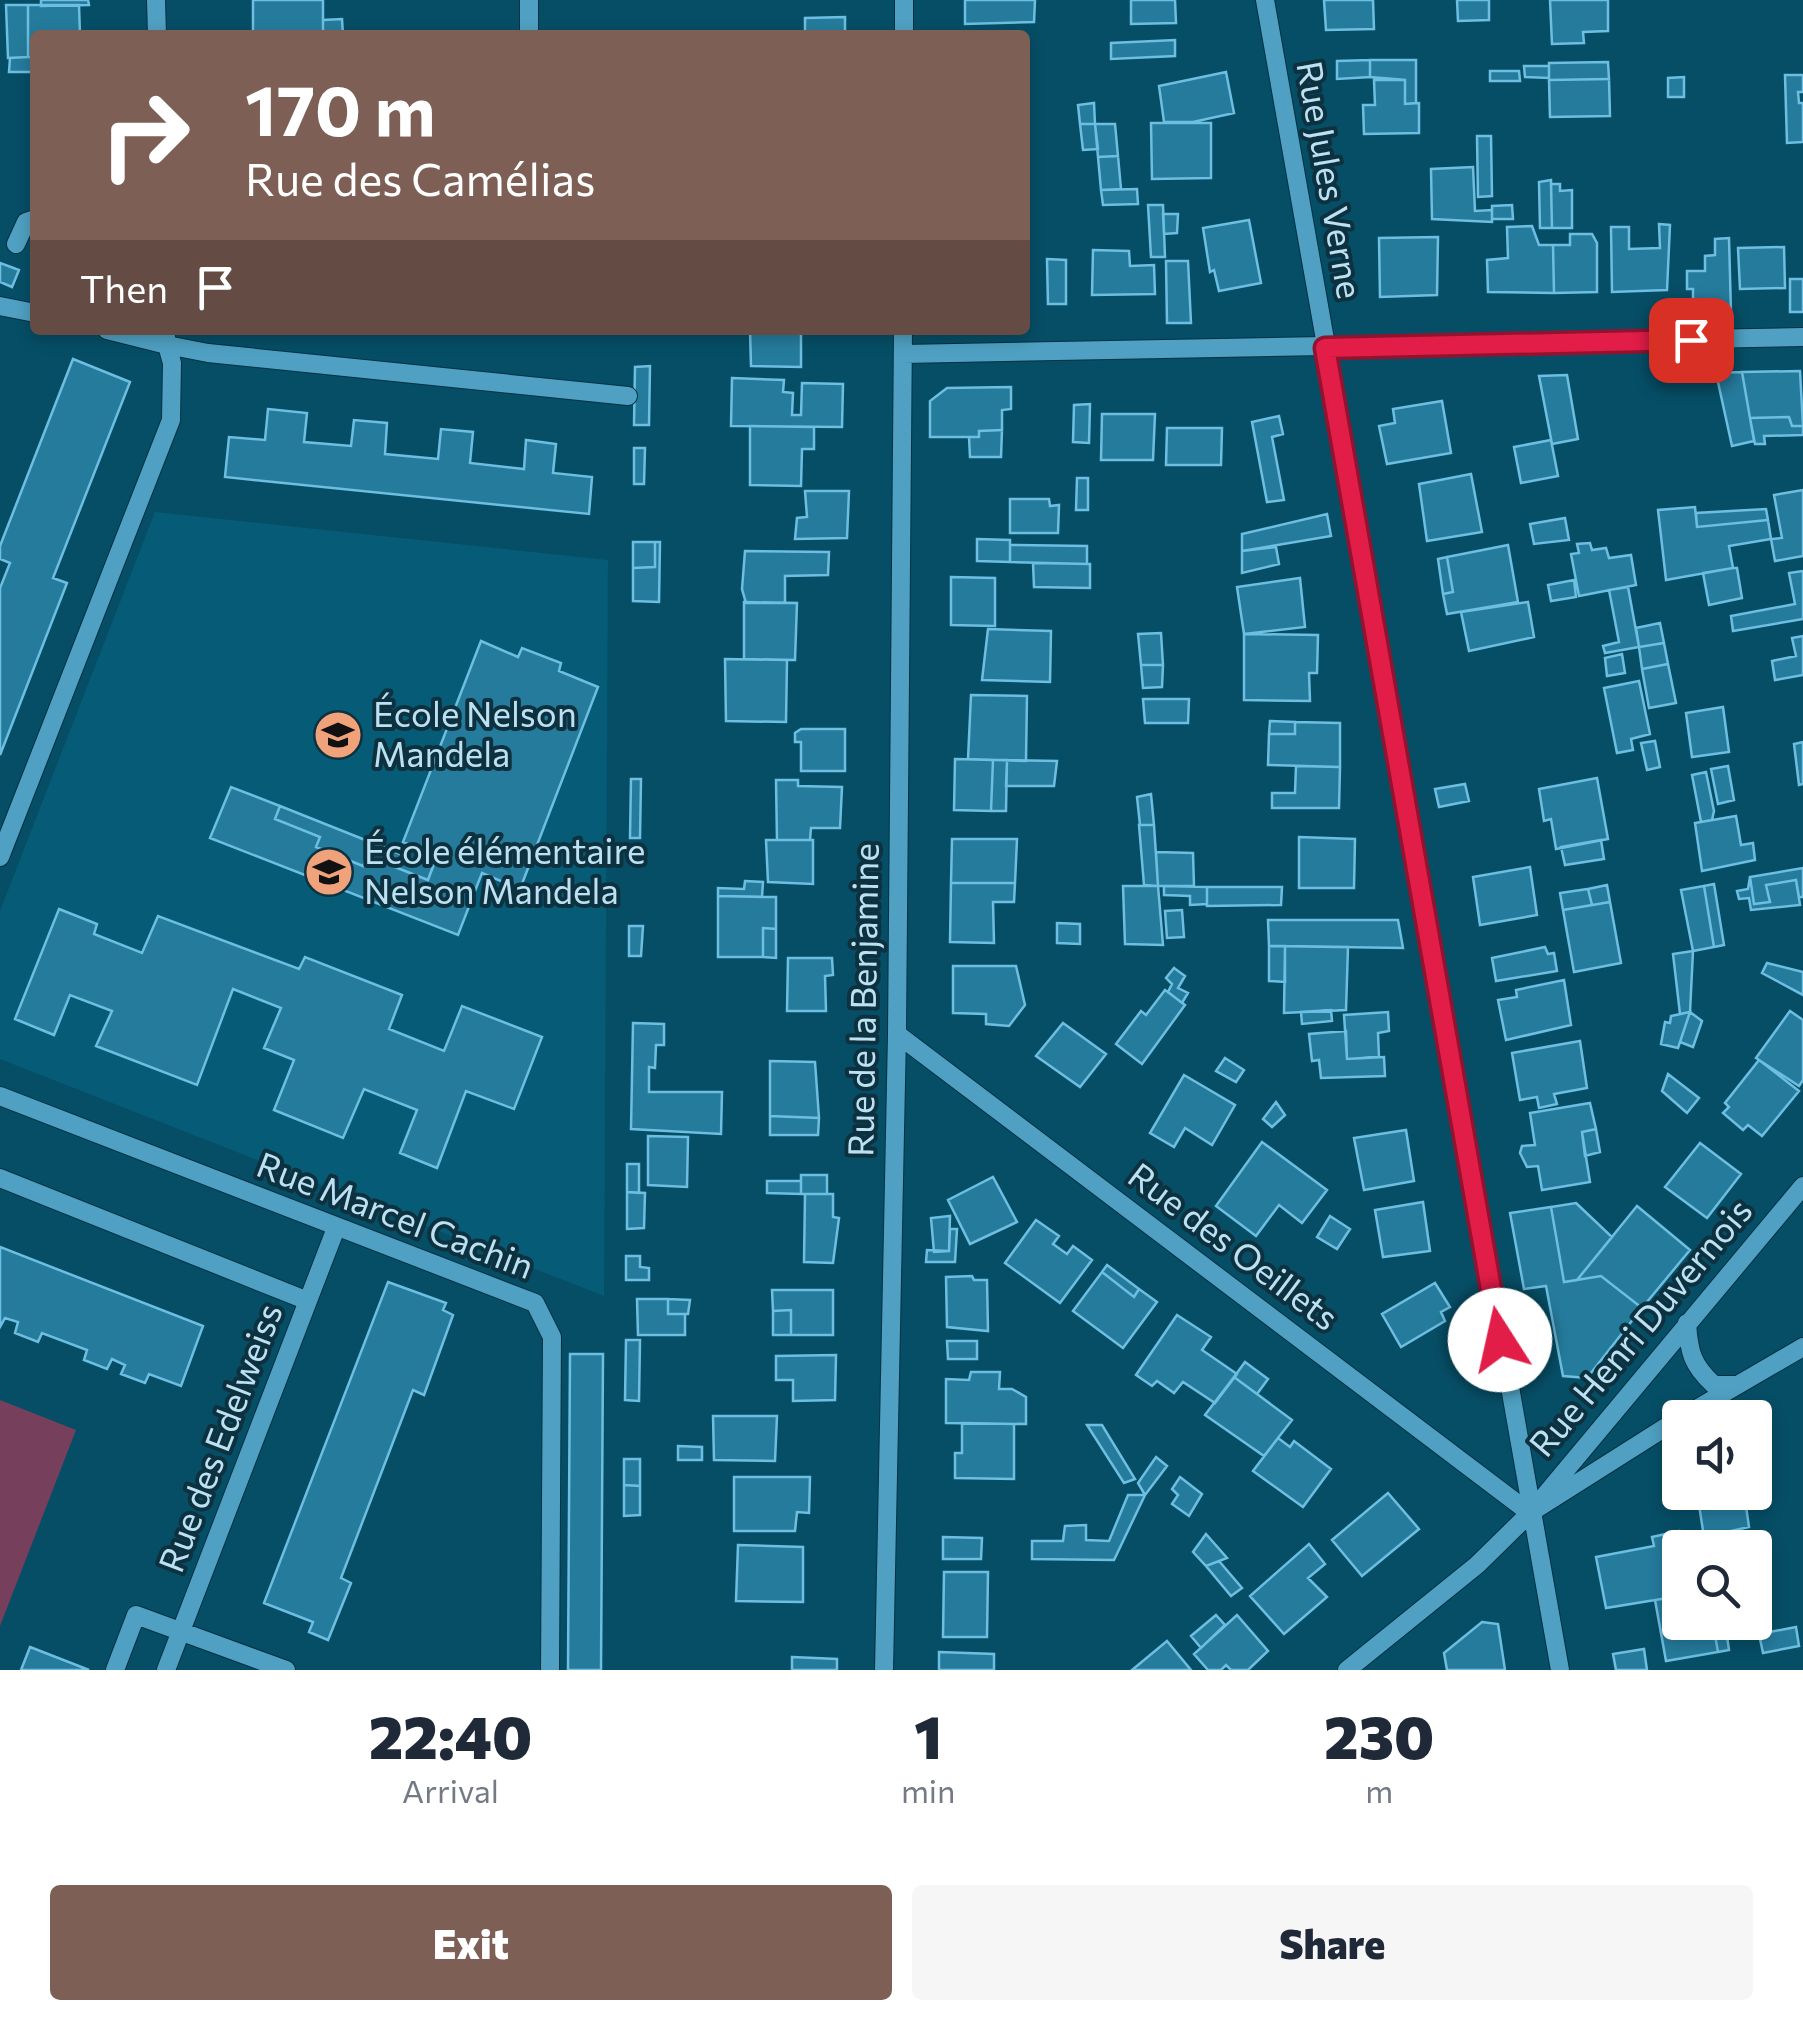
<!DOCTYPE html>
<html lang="en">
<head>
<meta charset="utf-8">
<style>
	body { margin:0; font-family:Commissioner,sans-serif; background:#f6f6f7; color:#1f2937; height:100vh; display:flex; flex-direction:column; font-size:38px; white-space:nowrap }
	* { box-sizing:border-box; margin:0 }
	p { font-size:32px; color:#747a83 }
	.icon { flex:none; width:55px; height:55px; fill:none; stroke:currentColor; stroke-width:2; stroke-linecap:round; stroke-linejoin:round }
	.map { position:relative; height:1670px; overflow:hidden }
	.drawer { display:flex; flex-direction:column; background:#fff; flex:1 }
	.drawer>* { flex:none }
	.hud { position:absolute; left:30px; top:30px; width:1000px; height:305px; border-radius:10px; box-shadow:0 5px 15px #0003; background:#7d5f55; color:#fff; overflow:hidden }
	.controls { position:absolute; left:1662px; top:1400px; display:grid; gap:20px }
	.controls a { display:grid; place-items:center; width:110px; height:110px; border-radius:10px; background:#fff; box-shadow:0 5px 15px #0003; font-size:50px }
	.pin { position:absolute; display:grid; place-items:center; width:85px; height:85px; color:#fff; margin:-42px; border-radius:20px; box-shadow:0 5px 15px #0006 }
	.me { position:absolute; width:110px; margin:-55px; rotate:350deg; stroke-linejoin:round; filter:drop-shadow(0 0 8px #0008) }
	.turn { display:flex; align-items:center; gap:35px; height:210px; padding:0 50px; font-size:45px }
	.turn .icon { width:130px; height:130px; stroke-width:2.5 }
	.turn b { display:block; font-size:70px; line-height:85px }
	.then { display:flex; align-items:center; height:95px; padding:0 50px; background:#0003; gap:20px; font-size:38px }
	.eta { display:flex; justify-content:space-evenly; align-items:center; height:170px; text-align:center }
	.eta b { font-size:60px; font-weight:800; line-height:70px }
	.primary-button { display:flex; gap:20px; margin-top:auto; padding:20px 50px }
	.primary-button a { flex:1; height:115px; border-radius:10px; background:#7d5f55; color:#fff; font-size:40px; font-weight:800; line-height:115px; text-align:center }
	.primary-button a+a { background:#f6f6f7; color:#1f2937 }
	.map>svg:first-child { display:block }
	.built { fill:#065b76 }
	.green { fill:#763f5c }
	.building { fill:#257b9c; stroke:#6dbee0; stroke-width:2.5 }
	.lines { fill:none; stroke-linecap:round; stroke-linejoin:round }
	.minor-casing { stroke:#023243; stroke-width:20 }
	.minor { stroke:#4fa0c2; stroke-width:18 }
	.route-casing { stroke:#92132f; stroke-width:25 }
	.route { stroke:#e11d48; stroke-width:18 }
	.labels { text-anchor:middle; stroke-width:8; stroke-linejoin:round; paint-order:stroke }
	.street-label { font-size:35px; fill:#bbe1f3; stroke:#0e313f }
	.poi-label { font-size:35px; fill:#bbe1f3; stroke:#0e313f; text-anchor:start }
</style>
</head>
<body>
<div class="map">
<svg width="1803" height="1670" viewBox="0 0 1803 1670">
	<rect width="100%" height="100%" fill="#064e66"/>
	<path class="built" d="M155,512L608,560L604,1296L0,1059V911Z"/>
	<path class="green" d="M0,1400L76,1430L0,1626Z"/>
	<path class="building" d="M41,0H88L89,5L41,6Z
		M253,0H323V35H253Z
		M965,0H1035L1034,22L965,24Z
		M1131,0H1175L1176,23L1131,24Z
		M1324,0H1373L1374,29L1326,30Z
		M1457,0H1489V20L1458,21Z
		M1550,0H1608V31L1583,32L1584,43L1552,44Z
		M6,5H28V57L8,58Z
		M28,5H79L80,35H35V57H28Z
		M845,17V35H805V18Z
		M342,19L343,35H323V20Z
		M1175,40V56L1111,59V43Z
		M28,57H35V72H9L10,58Z
		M1370,60V77L1337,79V61Z
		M1370,60H1416V103L1405,104V80L1370,77Z
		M1608,62L1609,79L1549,80V63Z
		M1524,66H1549V78L1525,77Z
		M1490,71H1519L1520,81H1490Z
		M1226,72L1234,113L1193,122H1164L1159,86Z
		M1785,75H1803V92H1798L1799,103H1803V142L1787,143Z
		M1684,77V97H1668V78Z
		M1609,79L1610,116L1550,117L1549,80Z
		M1374,80H1405V104L1419,103V133L1364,134L1363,105H1375Z
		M1094,103L1095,124H1080L1078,105Z
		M1151,123H1211V178L1152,179Z
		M1080,124H1095L1098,149L1083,150Z
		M1095,124H1115L1118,156L1098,157Z
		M1477,136H1491L1492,196L1478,197Z
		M1118,156L1121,189L1101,190L1098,157Z
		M1473,167L1475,211L1492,210V222L1432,219L1431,169Z
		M1551,180L1552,228H1540L1539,182Z
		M1551,184H1560V191L1572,190V228H1552Z
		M1137,189L1138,204L1103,205L1101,190Z
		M1148,205H1163L1165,257H1151Z
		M1512,205L1513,219H1492V206Z
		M1163,214H1178L1177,233L1164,234Z
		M1249,220L1261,283L1219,291L1214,270L1210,272L1203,228Z
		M1659,224L1670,225L1667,290L1612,292L1611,227H1629V249L1660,248Z
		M1532,226L1539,245H1553L1554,293L1488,292L1487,260L1508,258L1507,227Z
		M1570,234H1592L1597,243V292L1554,293L1553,245H1570Z
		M1438,237L1437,295L1380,297L1379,238Z
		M1729,238L1731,313L1693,314V289H1687V271H1705V256L1715,255V239Z
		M1784,247L1785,288L1740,289L1738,248Z
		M1093,250L1129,251L1130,266L1154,265L1155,294L1092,295Z
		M1047,259L1066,260V304H1048Z
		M1166,261H1188L1191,323H1167Z
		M0,263L19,270L12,287L0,282Z
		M1790,279H1803V312H1790Z
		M750,330H801V367L751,366Z
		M73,359L130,382L53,578L67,583L0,755V588L10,563L0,559V546Z
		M650,366L649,425H634L635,367Z
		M1800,371L1803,426H1792L1789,417L1750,418L1742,372Z
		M1742,372L1754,441L1732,446L1716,373Z
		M1567,375L1578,439L1552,444L1539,376Z
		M732,378L784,380L783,392L793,393L792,415H801L802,383L843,384L842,427L731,426Z
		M1011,387V409L1002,410V430L979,431V437H930V401L947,388Z
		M1442,401L1451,453L1387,464L1379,426L1395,423L1393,409Z
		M1090,404L1089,443L1073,442L1074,405Z
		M268,409L307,413L304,442L351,446L354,420L387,423L385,454L438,459L441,429L473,432L470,463L524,469L526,440L556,444L553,473L592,477L589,514L225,477L229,437L265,440Z
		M1102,414H1155L1153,460H1101Z
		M1279,416L1283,434L1272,437L1284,500L1267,502L1252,422Z
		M1789,417L1792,426H1803V435L1764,436L1765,444H1755L1750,418Z
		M750,426L814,427V449H802L801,486L750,485Z
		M1167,428H1222L1221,465H1166Z
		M1002,430L1001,457H970L969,437H979V431Z
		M1551,440L1558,476L1521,483L1514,447Z
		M634,448H645L644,484H634Z
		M1471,474L1482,532L1427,541L1419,484Z
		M1077,478H1088V510H1076Z
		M1803,490V556L1775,561L1771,539L1782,538L1774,495Z
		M805,491H849L847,538L795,539L797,518L807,517Z
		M1010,499H1049L1050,506L1059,505L1058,533H1010Z
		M1695,507L1697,527L1768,520L1771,539L1729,546L1733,568L1666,580L1658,510Z
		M1766,509L1768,520L1697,527L1696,513Z
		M1327,514L1331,536L1242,551V534Z
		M1565,518L1569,540L1534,544L1530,524Z
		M977,539L1010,540V562L977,561Z
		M633,542H655V567L633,568Z
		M655,542H660L659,602L633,601V568L655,567Z
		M1590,543L1592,550L1606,548L1609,558L1631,555L1636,585L1579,596L1571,554L1579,553L1577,544Z
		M1010,545L1087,546V564L1010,562Z
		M1508,545L1518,602L1447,614L1443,594L1453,592L1447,557Z
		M1276,547L1279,564L1242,573V551Z
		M745,551L829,552L828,575L785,576V603H746L742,589Z
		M1447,557L1453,592L1443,594L1438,559Z
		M1033,563L1090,564V588L1034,587Z
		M1733,568H1737L1742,598L1709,605L1703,573Z
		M1803,571V619L1733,631L1731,616L1795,604L1789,573Z
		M951,577L995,578V626L951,625Z
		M1300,578L1305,627L1244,634L1237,587Z
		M1574,580L1576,597L1551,601L1548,585Z
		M1628,587L1639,647L1605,653L1603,646L1619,642L1609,590Z
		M744,602L797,603L795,660L744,659Z
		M1528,602L1534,637L1469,651L1461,612Z
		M1660,623L1664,643L1639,647L1636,628Z
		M988,629L1051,631L1050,682L982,680Z
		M1161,633L1163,665H1141L1138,634Z
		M1244,634L1318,635L1317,673H1309L1310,701L1244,700Z
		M1803,636V675L1775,680L1772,661L1796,656L1792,638Z
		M481,641L518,657L522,648L561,663L559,671L598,687L520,889L482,873L458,935L210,838L231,787L280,806L275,819L320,837L316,847L363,866L367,856L428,880L437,855L403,842Z
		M1664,643L1668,664L1642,669L1639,647Z
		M1622,654L1625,673L1607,676L1605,658Z
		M725,659L787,660L786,722L726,721Z
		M1668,664L1676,703L1649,708L1642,669Z
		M1141,665H1163L1162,687L1143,688Z
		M1639,681L1650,734L1631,739L1633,750L1617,753L1604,688Z
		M971,695L1027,696L1026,761L968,759Z
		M1143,699H1189L1188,723H1145Z
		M1723,707L1729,752L1692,757L1686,713Z
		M1270,721L1295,722V734H1269Z
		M1295,722L1340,723V767L1268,765L1269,734H1295Z
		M801,729H845V771H801V742H795V733Z
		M1655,741L1660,767L1647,770L1641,743Z
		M1803,742V784L1799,785L1794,744Z
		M955,759L993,760L991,811L954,810Z
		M993,760H1007L1006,811H991Z
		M1007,760L1057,761L1054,786H1006Z
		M1296,766L1340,767L1339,808H1272V793H1295Z
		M1728,766L1734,800L1718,804L1711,769Z
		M1706,772L1714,811L1712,820L1701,822L1692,775Z
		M1597,778L1608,839L1556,849L1551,819L1544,821L1539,789Z
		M631,779H641L640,838H630Z
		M776,780H798V786L842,787L840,828H811L810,840H777Z
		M1465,784L1469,801L1439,807L1435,789Z
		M1151,794L1154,825H1140L1137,797Z
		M280,806L433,867L428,880L367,856L363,866L316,847L320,837L275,819Z
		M1736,816L1741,845L1753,843L1755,860L1702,871L1695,823Z
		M1139,825H1154L1158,886L1144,885Z
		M1299,837L1355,839L1354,888H1299Z
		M952,839H1017L1015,883H951Z
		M766,840H813V884L768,882Z
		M1601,840L1604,859L1565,865L1561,847Z
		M1156,852L1193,853L1194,886H1158Z
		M1530,867L1537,915L1480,925L1473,877Z
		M1803,868V897H1799L1796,880L1766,885L1770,902L1754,904L1750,877Z
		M1750,877L1754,904L1770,902L1766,885L1796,880L1800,905L1751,910L1749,898L1739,899L1737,891L1748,889Z
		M745,881L763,882L762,897L718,896V888L744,889Z
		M951,883H1015L1014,902H993L994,943L950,942Z
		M1714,884L1724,945L1714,947L1704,886Z
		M1607,885L1610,902L1592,905L1588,889Z
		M1123,886H1158L1163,945L1125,944Z
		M1164,886L1207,887V904L1190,905V896L1164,895Z
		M1704,886L1714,947L1693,951L1681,890Z
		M1207,887H1282L1281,905L1207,906Z
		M1588,889L1592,905L1563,910L1560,893Z
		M718,896L776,897V929L763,928V957H718Z
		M1610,902L1621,963L1574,972L1563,910Z
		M59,909L97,924L94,934L142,953L158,916L299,969L305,957L402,995L389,1029L444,1051L462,1006L542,1037L514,1109L466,1091L437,1168L400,1153L417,1110L364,1089L343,1138L274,1110L294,1060L264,1048L281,1008L233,989L197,1085L96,1046L112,1011L70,995L54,1035L15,1019Z
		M1182,910L1184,937L1167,938L1165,911Z
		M1268,920H1398L1403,948L1269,946Z
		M1057,923L1080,924V944L1057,943Z
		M629,926H643L641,956H629Z
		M763,928L776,929V958L763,957Z
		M1269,946H1285V982L1269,981Z
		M1285,946L1348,947L1346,1010L1284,1013Z
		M1545,947L1548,954L1554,953L1557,971L1496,981L1492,958Z
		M1693,951L1690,1012L1680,1014L1673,954Z
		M788,958H832L833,975L825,976L826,1011H787Z
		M1767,963L1803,972V995L1762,973Z
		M953,966H1016L1025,1005L1009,1026L986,1024V1014L953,1013Z
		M1174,968L1185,976L1178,988L1188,993L1182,1003L1168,992L1172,984L1166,978Z
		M1564,980L1571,1025L1506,1040L1498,1000L1517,997L1516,990Z
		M1165,990L1185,1005L1142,1064L1116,1044L1141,1011L1146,1015Z
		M1331,1010L1332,1021L1302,1024L1301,1012Z
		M1790,1011L1803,1020V1080L1799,1086L1756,1058Z
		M1388,1012L1389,1031L1378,1033L1379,1057L1347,1059L1344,1015Z
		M1690,1012L1702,1021L1693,1047L1680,1042Z
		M1690,1012L1678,1048L1661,1044L1665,1022L1670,1023L1671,1016Z
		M633,1023L664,1024V1045H656L655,1068L649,1067V1092H722L721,1134L631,1129Z
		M1063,1023L1106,1054L1080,1087L1036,1056Z
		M1346,1031L1347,1059L1384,1057L1385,1076L1321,1078L1319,1060L1312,1061L1309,1034Z
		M1580,1041L1587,1088L1554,1094L1557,1104L1539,1108L1537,1097L1520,1100L1512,1053Z
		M1225,1058L1244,1070L1236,1082L1216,1071Z
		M1759,1060L1799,1091L1762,1136L1748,1125L1743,1130L1723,1113L1729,1107L1725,1103Z
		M770,1061L815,1062L819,1118L770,1116Z
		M1668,1074L1699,1098L1687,1113L1662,1091Z
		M1184,1075L1235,1105L1212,1145L1185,1128L1174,1147L1150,1133Z
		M1276,1102L1285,1115L1272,1127L1263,1119Z
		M1590,1103L1596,1129L1582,1132L1590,1182L1542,1190L1538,1166L1527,1167L1520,1153L1522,1146L1535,1145L1530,1113Z
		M770,1116L819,1118L818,1135H770Z
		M1596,1129L1600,1152L1585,1156L1582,1132Z
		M1406,1130L1414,1181L1364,1190L1354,1138Z
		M648,1136L688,1137L687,1187L648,1185Z
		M1262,1142L1327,1190L1302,1223L1279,1205L1256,1236L1216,1206Z
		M1700,1143L1741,1174L1707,1218L1665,1187Z
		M627,1164H639V1193L627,1192Z
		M801,1175H827V1194H801Z
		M993,1177L1017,1222L970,1244L948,1200Z
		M767,1181H801V1194L767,1193Z
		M627,1192L645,1193L644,1228L627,1229Z
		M805,1194H833V1217L839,1218L833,1263L804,1262Z
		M1423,1202L1430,1251L1383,1257L1375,1210Z
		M1576,1203L1612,1237L1577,1280L1564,1282L1551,1207Z
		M1637,1206L1690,1250L1642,1308L1601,1276L1577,1280Z
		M1551,1207L1564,1282L1601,1276L1642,1308L1587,1378L1563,1376L1546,1286L1524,1289L1510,1213Z
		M950,1216L949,1251L934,1252L931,1218Z
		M1330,1216L1350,1229L1337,1249L1317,1237Z
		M1036,1220L1059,1236L1053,1244L1067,1254L1073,1246L1092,1260L1060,1303L1005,1263Z
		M950,1229H957L955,1262H926L927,1250L949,1251Z
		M0,1247L203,1326L181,1386L149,1374L145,1383L121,1374L125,1365L112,1359L107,1369L84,1360L87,1350L42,1333L38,1342L15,1333L18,1322L5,1318L0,1327Z
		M626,1256H640V1267L649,1268V1280H626Z
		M1107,1265L1139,1289L1134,1297L1102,1272Z
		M1102,1272L1134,1297L1139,1289L1157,1302L1123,1348L1073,1311Z
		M972,1276L974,1280H987L988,1331L947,1327L946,1277Z
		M388,1282L446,1303L443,1310L453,1315L424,1395L413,1390L341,1578L351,1583L328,1640L309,1632L313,1622L264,1603Z
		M1435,1283L1450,1307L1441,1312L1445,1321L1401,1347L1382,1314Z
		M772,1290H833V1335H791V1310L773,1311Z
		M637,1299H668V1314H685V1335H638Z
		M668,1299L690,1300L688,1314H668Z
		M791,1310V1335H773V1311Z
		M1177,1315L1211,1337L1202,1350L1237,1374L1215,1403L1183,1382L1174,1393L1157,1381L1152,1386L1136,1375Z
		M626,1340H640L639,1401L625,1400Z
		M947,1341H977V1359H948Z
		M570,1354H603L601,1670H568Z
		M836,1355L835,1400L793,1401V1380H776V1356Z
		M1245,1362L1268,1379L1257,1394L1234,1377Z
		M971,1372H1000L999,1389H1012L1026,1397V1424L946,1423V1379L969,1380Z
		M1234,1377L1292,1420L1264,1456L1205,1415Z
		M713,1416H777L775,1461L714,1460Z
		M962,1423L1014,1424V1479L955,1478V1453H962Z
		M1087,1425H1102L1135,1479L1124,1483Z
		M1278,1438L1290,1447L1294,1441L1331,1469L1303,1507L1253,1471Z
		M678,1446L702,1447V1460H678Z
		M1156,1457L1167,1466L1145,1495L1138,1483Z
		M624,1459H640V1486L624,1485Z
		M734,1477H810L809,1513L797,1512L795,1531H734Z
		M1180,1477L1202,1494L1189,1516L1172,1504L1178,1495L1172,1489Z
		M624,1485L640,1486V1515L624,1516Z
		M1697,1492H1744L1749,1527L1704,1537Z
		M1388,1493L1419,1529L1362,1576L1332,1540Z
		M1128,1495H1145L1114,1560L1032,1559V1541H1063L1065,1526L1086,1525V1540L1109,1541Z
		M1679,1531L1680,1596L1606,1608L1596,1557L1654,1546L1652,1537Z
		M1206,1534L1227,1558L1206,1566L1193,1552Z
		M943,1537L982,1538L981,1559H943Z
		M1309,1544L1325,1564L1308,1578L1327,1597L1284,1634L1250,1596Z
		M738,1545L803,1547V1602L736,1601Z
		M1219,1561L1242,1588L1231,1596L1206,1566Z
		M944,1572H988L987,1637H943Z
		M1680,1596V1622H1720L1713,1624L1718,1652L1666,1661L1655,1600Z
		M1216,1615L1225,1625L1201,1648L1191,1636Z
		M1237,1615L1268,1651L1248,1670H1231L1226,1665L1221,1670H1208L1194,1654Z
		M1482,1622L1498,1624L1505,1670H1447L1444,1653Z
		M1725,1622L1729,1650L1718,1652L1713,1624Z
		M1796,1627L1799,1646L1763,1653L1759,1634Z
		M1167,1641L1191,1670H1132Z
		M30,1647L89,1670H21Z
		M1644,1649L1647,1670H1616L1613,1654Z
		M939,1652L994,1654V1670H939Z
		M792,1657L837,1659V1670H792Z"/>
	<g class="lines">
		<g class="minor-casing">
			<path id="minor" d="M156,0L157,35
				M1265,0L1560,1670
				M529,35V0
				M904,35V0
				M16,244L26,222L35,219
				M0,306L35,313
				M107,330L167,345L165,330
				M903,354L1803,337
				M0,857L171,420L172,363L167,345L208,353L628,396
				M897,1034L1530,1513
				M0,1096L535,1303L552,1337L550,1670
				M0,1178L308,1301
				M1687,1323C1689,1352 1692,1365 1714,1385H1737
				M1681,1418L1803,1347
				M1530,1513L1803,1186
				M115,1670L136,1615L286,1670
				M166,1670L336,1228
				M884,1670L897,1034L903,330
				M1347,1670L1477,1565L1530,1513L1680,1418"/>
		</g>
		<use href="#minor" class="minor"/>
	</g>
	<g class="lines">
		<g class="route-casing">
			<path id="route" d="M1500,1340L1325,348L1691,340"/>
		</g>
		<use href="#route" class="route"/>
	</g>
	<defs>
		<g id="school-disc" transform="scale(2.5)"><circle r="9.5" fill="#f0a27a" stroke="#0e313f"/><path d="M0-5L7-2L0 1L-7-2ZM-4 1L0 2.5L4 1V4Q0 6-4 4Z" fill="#111"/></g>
	</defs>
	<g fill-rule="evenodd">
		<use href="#school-disc" x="338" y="735"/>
		<use href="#school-disc" x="329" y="872"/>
	</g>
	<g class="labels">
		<g class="street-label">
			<text transform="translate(1329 180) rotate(80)" y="12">Rue Jules Verne</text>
			<text transform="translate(864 1000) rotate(-89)" y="12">Rue de la Benjamine</text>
			<text transform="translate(395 1216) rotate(21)" y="12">Rue Marcel Cachin</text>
			<text transform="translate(1233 1247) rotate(37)" y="12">Rue des Oeillets</text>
			<text transform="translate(1641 1328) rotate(-50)" y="12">Rue Henri Duvernois</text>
			<text transform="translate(221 1438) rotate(-69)" y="12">Rue des Edelweiss</text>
		</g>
		<g class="poi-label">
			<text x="373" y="727">École Nelson<tspan x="373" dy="40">Mandela</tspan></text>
			<text x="364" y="864">École élémentaire<tspan x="364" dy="40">Nelson Mandela</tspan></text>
		</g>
	</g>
</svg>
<div class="controls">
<a><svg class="icon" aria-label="sound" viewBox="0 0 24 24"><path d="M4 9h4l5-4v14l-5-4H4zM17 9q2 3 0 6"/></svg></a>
<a><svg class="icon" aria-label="search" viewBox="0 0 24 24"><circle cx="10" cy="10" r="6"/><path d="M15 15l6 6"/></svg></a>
</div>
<div class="pin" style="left:1691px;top:340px;background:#d93025"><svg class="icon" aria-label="arrive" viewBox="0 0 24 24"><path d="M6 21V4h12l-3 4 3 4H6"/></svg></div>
<svg class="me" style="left:1500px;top:1340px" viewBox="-20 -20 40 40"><circle r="19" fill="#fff"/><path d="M0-13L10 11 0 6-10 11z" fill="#e11d48"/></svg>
<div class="hud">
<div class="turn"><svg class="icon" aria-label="right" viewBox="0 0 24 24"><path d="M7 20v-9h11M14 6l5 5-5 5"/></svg><div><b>170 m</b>Rue des Camélias</div></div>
<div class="then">Then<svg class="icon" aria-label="arrive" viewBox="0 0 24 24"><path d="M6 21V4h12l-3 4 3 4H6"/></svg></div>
</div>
</div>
<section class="drawer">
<div class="eta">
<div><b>22:40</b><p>Arrival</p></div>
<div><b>1</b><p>min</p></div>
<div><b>230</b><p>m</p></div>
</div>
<div class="primary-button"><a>Exit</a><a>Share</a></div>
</section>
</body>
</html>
